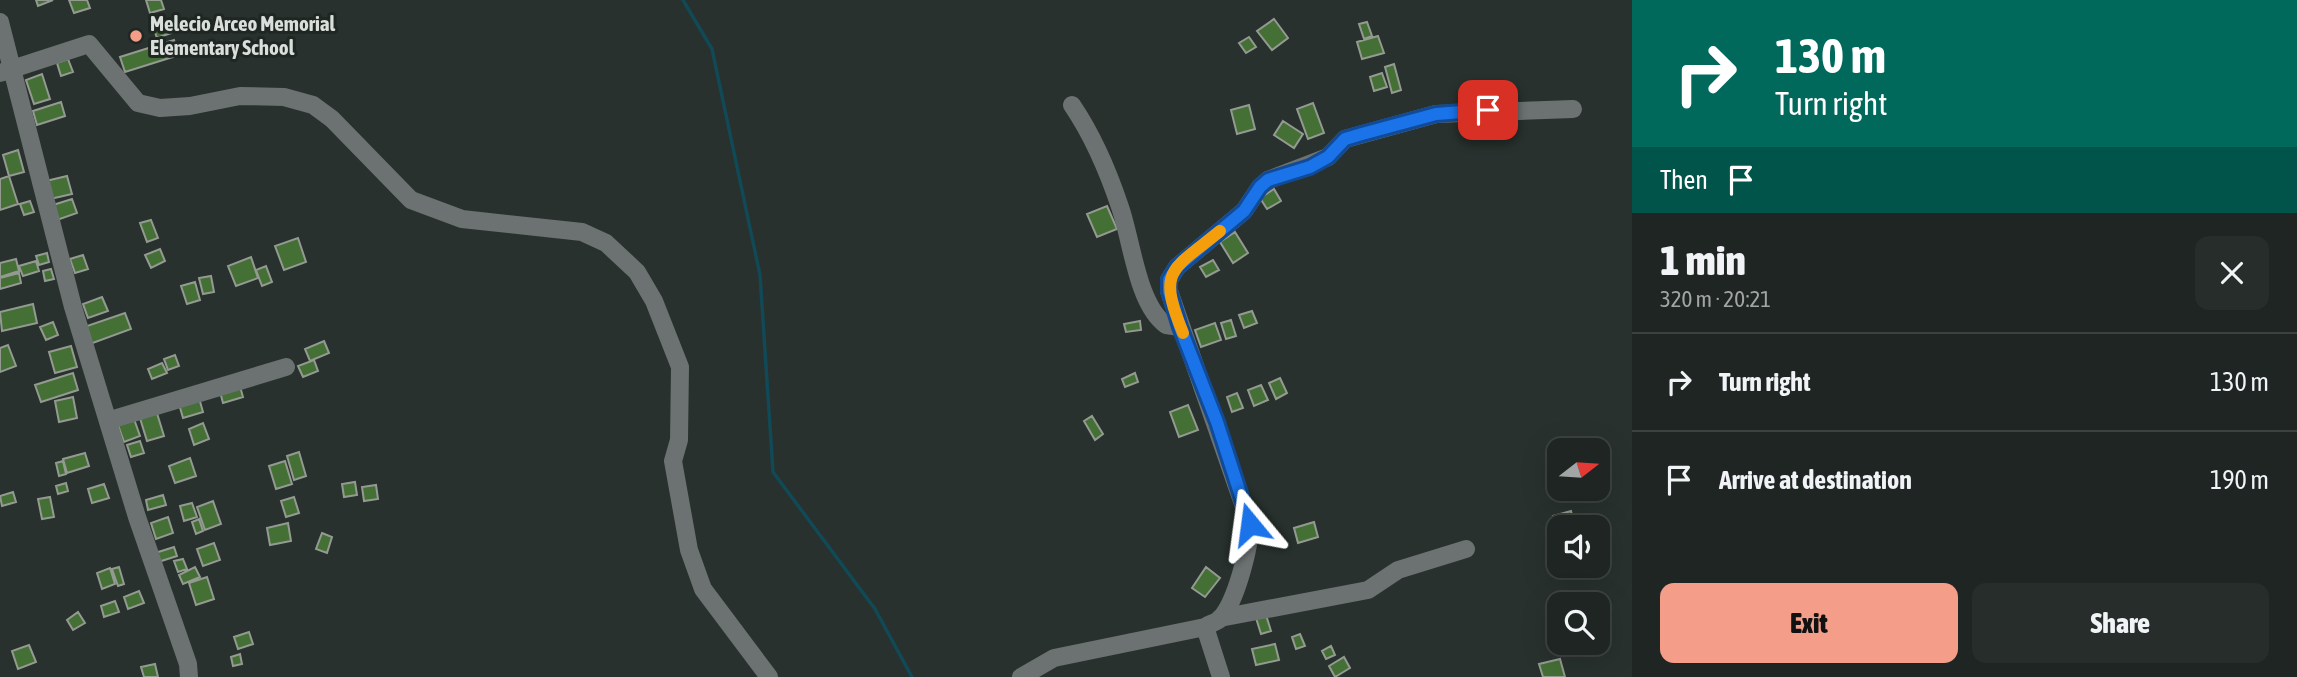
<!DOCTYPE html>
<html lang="en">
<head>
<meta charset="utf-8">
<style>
	body { margin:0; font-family:"Asap Condensed",sans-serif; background:#262d2a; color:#f1f3f6; height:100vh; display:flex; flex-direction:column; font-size:26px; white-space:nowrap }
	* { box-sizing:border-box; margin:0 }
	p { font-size:23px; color:#a1a5a5 }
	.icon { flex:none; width:38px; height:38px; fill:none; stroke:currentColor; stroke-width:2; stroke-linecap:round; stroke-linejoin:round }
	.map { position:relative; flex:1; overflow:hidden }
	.drawer { display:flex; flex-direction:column; background:#1e2522; width:665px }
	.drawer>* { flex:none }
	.banner { background:#00695c; color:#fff; overflow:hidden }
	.needle { width:46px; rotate:73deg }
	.fabs { position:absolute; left:1547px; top:438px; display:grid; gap:14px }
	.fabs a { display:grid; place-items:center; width:63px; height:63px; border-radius:14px; background:#1e2522; box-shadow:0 7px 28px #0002,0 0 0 2px #3c4240; font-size:35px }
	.pin { position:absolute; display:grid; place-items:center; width:60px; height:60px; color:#fff; margin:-30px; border-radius:14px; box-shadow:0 4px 10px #0006 }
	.me { position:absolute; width:77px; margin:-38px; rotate:344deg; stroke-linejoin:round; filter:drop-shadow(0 0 5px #0008) }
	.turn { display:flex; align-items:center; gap:24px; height:147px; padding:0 28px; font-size:32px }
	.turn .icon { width:91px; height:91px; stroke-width:2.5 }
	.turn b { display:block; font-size:49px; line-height:60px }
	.then { display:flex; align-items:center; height:66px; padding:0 28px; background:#0003; gap:14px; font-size:26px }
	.round { display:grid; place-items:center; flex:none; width:74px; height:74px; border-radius:14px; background:#262d2a }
	.overview { display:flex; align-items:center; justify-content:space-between; height:119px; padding:0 28px }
	h1 { font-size:42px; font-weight:800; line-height:52px }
	.button { display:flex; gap:14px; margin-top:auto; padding:14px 28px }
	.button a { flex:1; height:80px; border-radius:14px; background:#f49e89; color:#111; font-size:28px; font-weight:800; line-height:80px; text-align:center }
	.button a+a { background:#262d2a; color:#f1f3f6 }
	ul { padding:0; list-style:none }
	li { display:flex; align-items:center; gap:21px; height:98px; padding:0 28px; border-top:2px solid #3c4240 }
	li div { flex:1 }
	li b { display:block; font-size:26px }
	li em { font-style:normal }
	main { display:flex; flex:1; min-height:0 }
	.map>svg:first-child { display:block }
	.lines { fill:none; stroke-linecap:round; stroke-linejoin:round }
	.stream { stroke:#114a56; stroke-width:3.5 }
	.building { fill:#446f35; stroke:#949a92; stroke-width:2 }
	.minor { stroke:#6c7171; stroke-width:18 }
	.route-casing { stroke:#114b97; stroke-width:18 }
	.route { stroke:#1a73e8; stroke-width:12 }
	.slow { stroke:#f59e0b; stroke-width:12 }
	.poi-dot { fill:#f49e89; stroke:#1f2723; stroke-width:2.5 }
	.labels { text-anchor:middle; stroke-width:6; stroke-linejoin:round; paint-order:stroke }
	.poi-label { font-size:21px; font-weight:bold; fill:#dadfdc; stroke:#1f2723; text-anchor:start }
</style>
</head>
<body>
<main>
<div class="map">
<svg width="1632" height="677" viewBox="0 0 1632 677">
	<rect width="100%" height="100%" fill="#28312d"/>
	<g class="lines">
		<path class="stream" d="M683,0L712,49L760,275L773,472L875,609L912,677"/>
	</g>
	<path class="building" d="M36,0H53L38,6Z
		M69,0H87L90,8L74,13Z
		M146,0H161L164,9L150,13Z
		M167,19L171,33L157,38L152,24Z
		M1274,19L1288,38L1272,50L1257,31Z
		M1367,22L1372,36L1364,39L1359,24Z
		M1378,36L1384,53L1362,59L1357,42Z
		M1249,37L1256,47L1246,53L1239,43Z
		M174,40L179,55L125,72L120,57Z
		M68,59L73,72L61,76L57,63Z
		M1394,64L1401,90L1392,93L1385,67Z
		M1382,73L1387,87L1374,91L1370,77Z
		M42,74L50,99L34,104L26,80Z
		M61,102L65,116L37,125L33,111Z
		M1313,103L1324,133L1308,139L1297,109Z
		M1249,105L1255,129L1237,134L1231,110Z
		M1283,121L1303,134L1294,148L1274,135Z
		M18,150L24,172L9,176L3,155Z
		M9,176L18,204L0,210V179Z
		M67,176L72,194L50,199L46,181Z
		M1274,189L1281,201L1267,209L1260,198Z
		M72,199L77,213L57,220L53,205Z
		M30,201L34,212L24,215L20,204Z
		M1107,206L1117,229L1097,237L1087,214Z
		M151,220L158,238L147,242L140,223Z
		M1235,232L1248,253L1233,263L1220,242Z
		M298,238L306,262L284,270L275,246Z
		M160,249L165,261L151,268L145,255Z
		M47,253L49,262L39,265L36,256Z
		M83,255L88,269L75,273L70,259Z
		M251,257L258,278L236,286L228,266Z
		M16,259L19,271L0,277V263Z
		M1213,260L1219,270L1206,277L1200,267Z
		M36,261L39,271L23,276L19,266Z
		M266,266L272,282L262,286L256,270Z
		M51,269L54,279L45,281L43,271Z
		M19,273L21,283L0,289V278Z
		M211,276L214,292L203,294L199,278Z
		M195,282L200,300L187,304L181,286Z
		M102,297L108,311L88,318L83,304Z
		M33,304L37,323L2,331L0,312Z
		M1252,311L1257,323L1244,328L1239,315Z
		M125,313L131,329L90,344L84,327Z
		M1231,320L1236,336L1226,339L1221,323Z
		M1140,321L1141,330L1126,332L1124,324Z
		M53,322L58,335L46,340L40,327Z
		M1215,323L1221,340L1201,347L1195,330Z
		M324,341L329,353L310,361L305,349Z
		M8,345L16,366L0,372V348Z
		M71,346L77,367L55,373L49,352Z
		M175,355L179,366L168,370L164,359Z
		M314,360L318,371L303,377L298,366Z
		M162,363L167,373L152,379L148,369Z
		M73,373L78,390L41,402L35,385Z
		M1135,373L1138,382L1125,387L1122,379Z
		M1280,378L1287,393L1276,399L1269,383Z
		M239,383L243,397L223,403L219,388Z
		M1261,385L1268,400L1254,406L1248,390Z
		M1237,393L1243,408L1232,412L1227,397Z
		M73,397L77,418L59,422L55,401Z
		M199,398L203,412L183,418L179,404Z
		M1188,405L1198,430L1179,437L1170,412Z
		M156,410L164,436L147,441L139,415Z
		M1092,416L1103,434L1095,440L1084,421Z
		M134,419L140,436L124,442L118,425Z
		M203,423L209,439L194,445L189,429Z
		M140,441L144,453L131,457L127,445Z
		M1559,451V472L1555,474L1547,456Z
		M299,452L306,476L294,480L287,456Z
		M85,453L89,466L67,473L63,459Z
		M190,458L196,476L175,483L169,466Z
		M63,461L66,474L59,476L56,463Z
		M285,461L292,484L276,489L269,466Z
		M355,482L357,495L344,497L342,484Z
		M66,483L68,491L58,494L56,486Z
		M104,484L109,498L92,503L88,489Z
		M376,485L378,499L364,501L362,487Z
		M13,492L16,502L2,506L0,496Z
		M163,495L166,505L148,510L146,500Z
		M50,497L54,517L42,519L38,499Z
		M294,497L299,513L286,517L281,501Z
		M213,501L221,524L205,530L197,507Z
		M192,503L197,517L184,521L180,506Z
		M1571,511L1575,527H1559L1558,532L1553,516Z
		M168,517L173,533L156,539L151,523Z
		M199,519L203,531L196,534L192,522Z
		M1314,522L1318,537L1298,543L1294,528Z
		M288,523L291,541L270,545L267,528Z
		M322,533L332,537L327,553L316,549Z
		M214,543L220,560L203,566L197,549Z
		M174,547L177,556L155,563L152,554Z
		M183,559L187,569L178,572L174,561Z
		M119,567L124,584L118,586L112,569Z
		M195,567L200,577L183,584L179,575Z
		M1206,567L1220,578L1205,597L1192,588Z
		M110,568L115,584L102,589L97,573Z
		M207,577L214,599L196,605L189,583Z
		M139,591L144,603L128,609L124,597Z
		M115,601L119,612L104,617L101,606Z
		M78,612L85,623L73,630L67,620Z
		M1266,615L1271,631L1261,634L1256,618Z
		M249,632L253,644L238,649L234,637Z
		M1300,634L1305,646L1296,649L1292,637Z
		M1275,644L1279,660L1256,665L1252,649Z
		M29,645L36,662L18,669L12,651Z
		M1331,646L1335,655L1326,659L1322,651Z
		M240,654L242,664L233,666L231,657Z
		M1344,657L1350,668L1335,677L1329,666Z
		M1560,659L1565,677H1543L1539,664Z
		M155,664L158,677H144L141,667Z"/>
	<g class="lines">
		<path class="minor" d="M0,22L73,307L137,517L188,664L189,677
			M0,73L89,44L138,103L160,108L190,106L240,96L284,97L313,105L332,119L411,200L462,219L582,232L606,243L637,272L654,301L680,367L679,440L673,461L689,550L703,589L769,677
			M1072,105C1093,136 1108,171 1120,207C1132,241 1137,304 1166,325L1180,327
			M110,420L286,367
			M1220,618L1368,590L1398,570L1466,549
			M1205,627L1221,677
			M1021,677L1054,658L1205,627C1209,624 1217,622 1220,619C1236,602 1250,547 1250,524L1169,291V280L1177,267L1244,211L1260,187L1268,180L1328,157L1345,139L1436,114L1573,109"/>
	</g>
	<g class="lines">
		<g class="route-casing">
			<path id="route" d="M1250,524L1217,422L1180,327L1169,291V280L1177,267L1244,211L1260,187L1268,180L1310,167L1328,157L1345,139L1362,134L1436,114L1488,110"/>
		</g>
		<use href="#route" class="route"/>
		<path class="slow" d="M1183,333C1157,269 1171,271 1220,231"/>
	</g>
	<circle class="poi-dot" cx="136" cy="36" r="7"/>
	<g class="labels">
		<g class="poi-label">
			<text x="150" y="31">Melecio Arceo Memorial<tspan x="150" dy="24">Elementary School</tspan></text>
		</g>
	</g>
</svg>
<div class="fabs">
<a><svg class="needle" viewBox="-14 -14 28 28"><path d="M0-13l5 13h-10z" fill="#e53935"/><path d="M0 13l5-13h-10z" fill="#a1a5a5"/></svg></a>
<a><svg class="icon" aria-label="sound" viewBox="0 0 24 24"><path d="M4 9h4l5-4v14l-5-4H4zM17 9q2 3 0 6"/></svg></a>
<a><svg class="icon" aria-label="search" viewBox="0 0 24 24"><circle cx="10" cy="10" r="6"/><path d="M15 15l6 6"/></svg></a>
</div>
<div class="pin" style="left:1488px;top:110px;background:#d93025"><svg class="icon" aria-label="arrive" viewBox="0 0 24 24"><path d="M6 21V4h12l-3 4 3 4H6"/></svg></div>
<svg class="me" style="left:1250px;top:524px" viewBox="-20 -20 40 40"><path d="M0-17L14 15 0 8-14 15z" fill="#1a73e8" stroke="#fff" stroke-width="4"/></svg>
</div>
<section class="drawer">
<div class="banner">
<div class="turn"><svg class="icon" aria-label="right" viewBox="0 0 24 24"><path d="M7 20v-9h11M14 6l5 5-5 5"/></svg><div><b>130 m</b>Turn right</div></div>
<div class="then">Then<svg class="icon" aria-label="arrive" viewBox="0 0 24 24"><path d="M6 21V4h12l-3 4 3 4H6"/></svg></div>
</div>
<div class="overview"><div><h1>1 min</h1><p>320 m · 20:21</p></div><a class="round"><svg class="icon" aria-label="close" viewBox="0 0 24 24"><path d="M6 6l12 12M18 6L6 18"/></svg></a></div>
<ul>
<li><svg class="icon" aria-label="right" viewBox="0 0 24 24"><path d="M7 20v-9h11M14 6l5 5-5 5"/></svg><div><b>Turn right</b></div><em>130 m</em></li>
<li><svg class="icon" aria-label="arrive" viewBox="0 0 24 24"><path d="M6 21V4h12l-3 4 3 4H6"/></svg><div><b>Arrive at destination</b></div><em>190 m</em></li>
</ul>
<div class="button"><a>Exit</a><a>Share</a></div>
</section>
</main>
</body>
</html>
